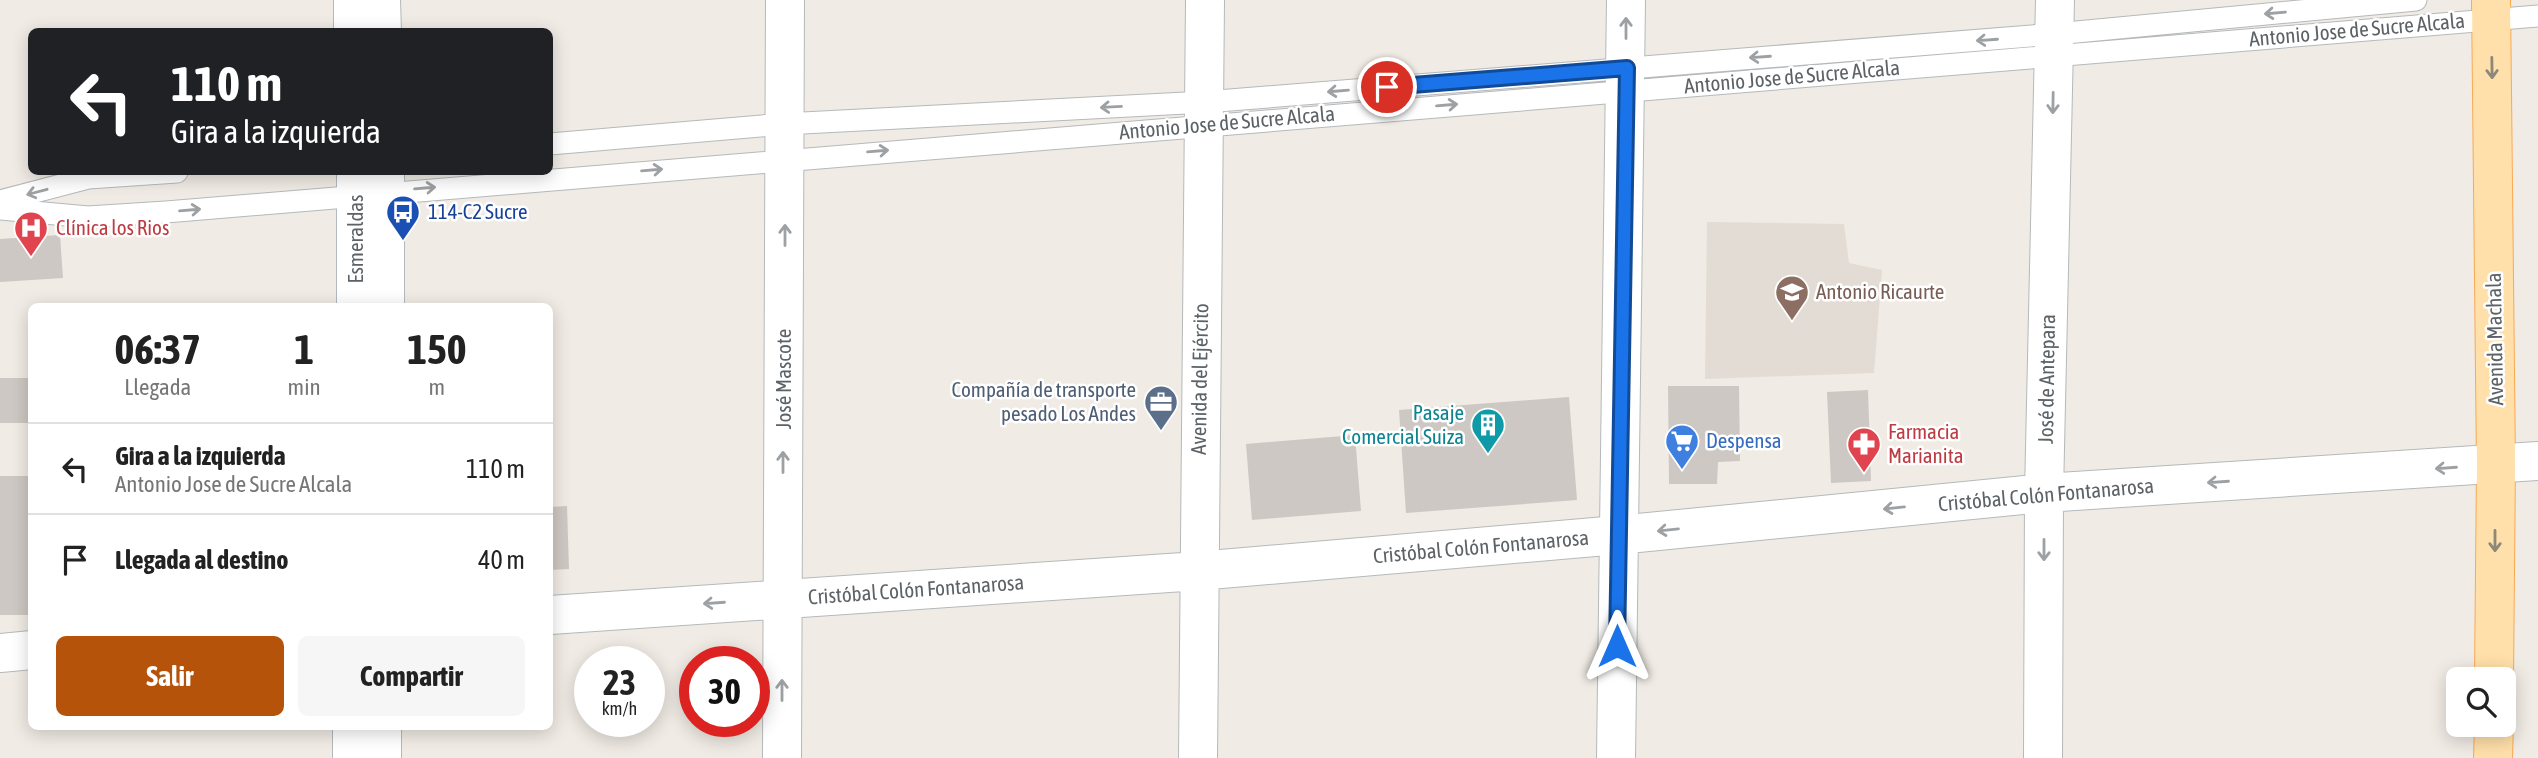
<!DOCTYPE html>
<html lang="es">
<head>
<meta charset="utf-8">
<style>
	body { margin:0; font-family:"Asap Condensed",sans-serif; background:#f6f6f6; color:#222; height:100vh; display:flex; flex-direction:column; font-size:26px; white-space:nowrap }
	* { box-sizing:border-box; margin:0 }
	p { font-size:23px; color:#767676 }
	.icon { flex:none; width:38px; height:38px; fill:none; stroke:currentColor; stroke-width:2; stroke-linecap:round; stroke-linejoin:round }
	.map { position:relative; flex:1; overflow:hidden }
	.drawer { position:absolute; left:28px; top:303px; width:525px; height:427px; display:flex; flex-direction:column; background:#fff; border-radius:10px; box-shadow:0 4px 18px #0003 }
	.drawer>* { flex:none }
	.guide { position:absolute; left:28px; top:28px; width:525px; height:147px; border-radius:10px; box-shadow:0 4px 18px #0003; background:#202124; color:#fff; overflow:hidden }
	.buttons { position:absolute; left:2446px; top:667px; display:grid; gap:14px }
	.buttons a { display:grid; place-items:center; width:70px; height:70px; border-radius:10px; background:#fff; box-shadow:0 4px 18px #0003; font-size:35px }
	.speed { position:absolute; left:574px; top:646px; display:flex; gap:14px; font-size:35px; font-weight:700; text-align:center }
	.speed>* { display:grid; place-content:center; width:91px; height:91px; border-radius:50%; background:#fff; box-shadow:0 4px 18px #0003; line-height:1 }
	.speed small { font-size:18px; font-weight:400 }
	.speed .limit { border:10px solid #d22; background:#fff; color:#111 }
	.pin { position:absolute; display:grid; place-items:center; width:60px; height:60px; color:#fff; margin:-30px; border:4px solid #fff; border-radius:50%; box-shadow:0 2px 7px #0007 }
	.me { position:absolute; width:77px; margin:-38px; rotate:0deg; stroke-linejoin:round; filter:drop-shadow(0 0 5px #0008) }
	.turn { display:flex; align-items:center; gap:24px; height:147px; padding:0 28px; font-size:32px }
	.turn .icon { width:91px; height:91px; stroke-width:2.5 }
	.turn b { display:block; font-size:49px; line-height:60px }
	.eta { display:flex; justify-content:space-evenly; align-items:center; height:119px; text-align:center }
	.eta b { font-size:42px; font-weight:700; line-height:49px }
	.action { display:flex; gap:14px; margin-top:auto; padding:14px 28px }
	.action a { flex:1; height:80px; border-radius:10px; background:#b45309; color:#fff; font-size:28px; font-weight:700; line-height:80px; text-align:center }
	.action a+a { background:#f6f6f6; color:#222 }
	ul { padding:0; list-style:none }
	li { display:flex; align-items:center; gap:21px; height:91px; padding:0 28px; border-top:2px solid #e0e0e0 }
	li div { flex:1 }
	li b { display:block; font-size:26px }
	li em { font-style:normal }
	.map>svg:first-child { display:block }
	.education { fill:#e2dcd5 }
	.building { fill:#cdc8c3 }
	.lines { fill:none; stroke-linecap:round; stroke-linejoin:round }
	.lane-casing { stroke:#b5b9bc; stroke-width:23 }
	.street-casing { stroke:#b5b9bc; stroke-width:40 }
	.secondary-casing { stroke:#b3b9bd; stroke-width:40 }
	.primary-casing { stroke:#faa953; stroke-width:40 }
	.lane { stroke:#fff; stroke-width:21 }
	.street { stroke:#fff; stroke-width:38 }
	.secondary { stroke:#fff; stroke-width:38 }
	.primary { stroke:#ffe0aa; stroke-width:38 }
	.oneway { stroke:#9da1a3 }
	.oneway2 { stroke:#8d887a }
	.route-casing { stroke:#114b97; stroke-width:18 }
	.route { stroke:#1a73e8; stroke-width:12 }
	.labels { text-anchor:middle; stroke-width:5; stroke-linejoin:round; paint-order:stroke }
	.street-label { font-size:21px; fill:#5c6266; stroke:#fff }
	.transit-label { font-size:21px; fill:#164399; stroke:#fff; text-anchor:start }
	.health-label { font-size:21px; fill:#be3a42; stroke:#fff; text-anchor:start }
	.education-label { font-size:21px; fill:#785e54; stroke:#fff; text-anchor:start }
	.service-label { font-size:21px; fill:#4e5e75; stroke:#fff; text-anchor:end }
	.culture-label { font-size:21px; fill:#0d838f; stroke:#fff; text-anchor:end }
	.shop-label { font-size:21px; fill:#366cbe; stroke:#fff; text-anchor:start }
</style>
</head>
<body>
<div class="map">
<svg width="2538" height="758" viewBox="0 0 2538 758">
	<rect width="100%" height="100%" fill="#f0ebe4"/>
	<path class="education" d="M1707,222L1844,224L1849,263L1882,270L1874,373L1705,379Z"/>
	<path class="building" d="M60,235L63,278L0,282V239Z
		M0,378H32V423H0Z
		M1668,386H1739L1740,461L1718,462L1717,484H1669Z
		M1868,390L1871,481L1831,483L1827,392Z
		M1569,397L1577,500L1406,513L1399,410Z
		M1355,435L1361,511L1252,520L1246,444Z
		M0,476H32V615H0Z
		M567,506L569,569L550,570V507Z"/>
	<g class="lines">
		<g class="lane-casing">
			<path id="lane" d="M550,144L784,124L1205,102L2055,34L2416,0
				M0,201L88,178L177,172
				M0,209L88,217L166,212L2538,16"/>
		</g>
		<g class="street-casing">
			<path id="street" d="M550,615L1198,571L1618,535L2044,493L2538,461
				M0,653L32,650
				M782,758L785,0
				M1198,758L1205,0
				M1616,758L1626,0
				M2043,758L2044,493L2055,0"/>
		</g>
		<g class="secondary-casing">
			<path id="secondary" d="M353,0V32
				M381,0L382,32
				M356,306V172
				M385,306V172
				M352,726V758
				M382,758V726"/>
		</g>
		<g class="primary-casing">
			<path id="primary" d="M2491,0L2496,465L2494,679
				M2493,758L2494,724"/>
		</g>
		<use href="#lane" class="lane"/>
		<use href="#street" class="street"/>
		<use href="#secondary" class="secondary"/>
		<use href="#primary" class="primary"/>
	</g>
	<defs><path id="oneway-shaft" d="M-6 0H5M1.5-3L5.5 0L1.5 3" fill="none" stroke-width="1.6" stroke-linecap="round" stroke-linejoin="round" transform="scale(1.75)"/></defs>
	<g class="oneway">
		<use href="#oneway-shaft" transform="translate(2275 13) rotate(175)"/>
		<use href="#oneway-shaft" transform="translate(1626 28) rotate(-90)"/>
		<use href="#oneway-shaft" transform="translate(1987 40) rotate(176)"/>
		<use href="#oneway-shaft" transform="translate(1760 57) rotate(176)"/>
		<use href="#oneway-shaft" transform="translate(1338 91) rotate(175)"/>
		<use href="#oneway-shaft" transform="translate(2053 103) rotate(91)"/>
		<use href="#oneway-shaft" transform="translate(1447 105) rotate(-5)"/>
		<use href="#oneway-shaft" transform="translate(1111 107) rotate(177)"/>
		<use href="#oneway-shaft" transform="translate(878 151) rotate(-5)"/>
		<use href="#oneway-shaft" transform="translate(652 170) rotate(-5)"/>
		<use href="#oneway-shaft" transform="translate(425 188) rotate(-5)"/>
		<use href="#oneway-shaft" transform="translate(37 192) rotate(165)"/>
		<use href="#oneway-shaft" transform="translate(190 210) rotate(-5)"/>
		<use href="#oneway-shaft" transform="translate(785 235) rotate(-90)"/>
		<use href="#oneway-shaft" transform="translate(783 462) rotate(-90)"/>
		<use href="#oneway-shaft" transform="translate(2446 468) rotate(176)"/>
		<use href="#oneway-shaft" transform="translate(2218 482) rotate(176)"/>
		<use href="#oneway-shaft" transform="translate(1894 508) rotate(174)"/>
		<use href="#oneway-shaft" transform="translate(1668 530) rotate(174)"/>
		<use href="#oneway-shaft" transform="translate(2044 550) rotate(90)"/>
		<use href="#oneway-shaft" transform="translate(714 603) rotate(176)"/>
		<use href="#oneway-shaft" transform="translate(782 690) rotate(-90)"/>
	</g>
	<g class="oneway2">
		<use href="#oneway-shaft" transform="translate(2492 68) rotate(89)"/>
		<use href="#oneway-shaft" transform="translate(2495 541) rotate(90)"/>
	</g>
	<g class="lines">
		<g class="route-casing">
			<path id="route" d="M1387,87L1627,68L1617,646"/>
		</g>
		<use href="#route" class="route"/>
	</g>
	<defs>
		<g id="bus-pin" transform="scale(1.75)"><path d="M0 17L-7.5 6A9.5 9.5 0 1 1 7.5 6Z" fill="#1a4fb4" stroke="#fff"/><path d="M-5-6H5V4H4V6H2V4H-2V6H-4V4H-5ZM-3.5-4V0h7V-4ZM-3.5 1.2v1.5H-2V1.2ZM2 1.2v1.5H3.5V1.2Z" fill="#fff"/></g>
		<g id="hospital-pin" transform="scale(1.75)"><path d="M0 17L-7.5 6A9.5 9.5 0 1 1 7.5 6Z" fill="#e0444e" stroke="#fff"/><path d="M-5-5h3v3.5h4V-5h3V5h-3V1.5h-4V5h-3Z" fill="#fff"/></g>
		<g id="school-pin" transform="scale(1.75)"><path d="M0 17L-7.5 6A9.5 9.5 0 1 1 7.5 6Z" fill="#8d6e63" stroke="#fff"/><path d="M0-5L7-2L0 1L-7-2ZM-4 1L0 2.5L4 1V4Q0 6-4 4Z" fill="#fff"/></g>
		<g id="office-pin" transform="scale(1.75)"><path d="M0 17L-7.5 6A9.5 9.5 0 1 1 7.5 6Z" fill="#5c6f8a" stroke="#fff"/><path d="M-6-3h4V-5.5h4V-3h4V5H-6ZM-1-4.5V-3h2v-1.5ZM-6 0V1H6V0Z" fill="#fff"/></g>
		<g id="building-pin" transform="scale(1.75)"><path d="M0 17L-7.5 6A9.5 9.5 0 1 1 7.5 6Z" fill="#0f9aa8" stroke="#fff"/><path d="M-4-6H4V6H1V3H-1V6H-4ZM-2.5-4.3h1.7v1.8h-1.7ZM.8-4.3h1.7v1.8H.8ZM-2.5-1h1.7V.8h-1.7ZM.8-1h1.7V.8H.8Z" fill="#fff"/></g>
		<g id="supermarket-pin" transform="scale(1.75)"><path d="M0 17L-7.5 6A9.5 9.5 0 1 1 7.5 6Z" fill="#3f7fe0" stroke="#fff"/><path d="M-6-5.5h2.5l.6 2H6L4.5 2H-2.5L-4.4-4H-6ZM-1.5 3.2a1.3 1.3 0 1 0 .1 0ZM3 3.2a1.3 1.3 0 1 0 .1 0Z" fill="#fff"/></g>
		<g id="pharmacy-pin" transform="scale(1.75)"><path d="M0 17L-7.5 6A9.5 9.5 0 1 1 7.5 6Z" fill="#e0444e" stroke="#fff"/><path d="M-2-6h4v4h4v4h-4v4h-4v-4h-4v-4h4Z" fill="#fff"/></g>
	</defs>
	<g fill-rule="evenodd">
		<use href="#bus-pin" x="403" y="212"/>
		<use href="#hospital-pin" x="31" y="228"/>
		<use href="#school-pin" x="1792" y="292"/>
		<use href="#office-pin" x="1161" y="402"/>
		<use href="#building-pin" x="1488" y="425"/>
		<use href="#supermarket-pin" x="1682" y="441"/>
		<use href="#pharmacy-pin" x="1864" y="444"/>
	</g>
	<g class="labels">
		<g class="street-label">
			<text transform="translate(2357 30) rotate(-5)" y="7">Antonio Jose de Sucre Alcala</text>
			<text transform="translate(1792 77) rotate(-5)" y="7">Antonio Jose de Sucre Alcala</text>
			<text transform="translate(1227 123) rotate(-5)" y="7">Antonio Jose de Sucre Alcala</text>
			<text transform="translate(356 239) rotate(-90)" y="7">Esmeraldas</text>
			<text transform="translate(2495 339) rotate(-91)" y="7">Avenida Machala</text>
			<text transform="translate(784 379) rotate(-90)" y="7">José Mascote</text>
			<text transform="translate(1200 379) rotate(-89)" y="7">Avenida del Ejército</text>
			<text transform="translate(2047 379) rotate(-89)" y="7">José de Antepara</text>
			<text transform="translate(2046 495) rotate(-5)" y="7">Cristóbal Colón Fontanarosa</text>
			<text transform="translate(1481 547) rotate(-5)" y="7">Cristóbal Colón Fontanarosa</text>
			<text transform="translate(916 590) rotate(-4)" y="7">Cristóbal Colón Fontanarosa</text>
		</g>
		<g class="transit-label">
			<text x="428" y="219">114-C2 Sucre</text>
		</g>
		<g class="health-label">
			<text x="56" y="235">Clínica los Rios</text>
			<text x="1888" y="439">Farmacia<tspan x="1888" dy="24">Marianita</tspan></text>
		</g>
		<g class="education-label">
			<text x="1816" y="299">Antonio Ricaurte</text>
		</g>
		<g class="service-label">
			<text x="1136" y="397">Compañía de transporte<tspan x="1136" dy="24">pesado Los Andes</tspan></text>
		</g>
		<g class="culture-label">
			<text x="1464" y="420">Pasaje<tspan x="1464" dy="24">Comercial Suiza</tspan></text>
		</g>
		<g class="shop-label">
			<text x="1706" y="448">Despensa</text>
		</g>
	</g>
</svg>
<div class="buttons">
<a><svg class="icon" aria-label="search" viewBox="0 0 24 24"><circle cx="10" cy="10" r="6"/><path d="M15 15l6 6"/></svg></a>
</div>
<div class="speed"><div>23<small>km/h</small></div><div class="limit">30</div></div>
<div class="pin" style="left:1387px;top:87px;background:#d93025"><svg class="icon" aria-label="arrive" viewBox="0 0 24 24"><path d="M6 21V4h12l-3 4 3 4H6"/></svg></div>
<svg class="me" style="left:1617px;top:646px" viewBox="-20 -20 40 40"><path d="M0-17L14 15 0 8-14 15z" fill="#1a73e8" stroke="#fff" stroke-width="4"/></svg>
<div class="guide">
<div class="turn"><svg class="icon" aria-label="left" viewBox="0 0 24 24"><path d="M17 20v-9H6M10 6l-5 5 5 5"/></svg><div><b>110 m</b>Gira a la izquierda</div></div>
</div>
<section class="drawer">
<div class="eta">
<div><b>06:37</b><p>Llegada</p></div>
<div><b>1</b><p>min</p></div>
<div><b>150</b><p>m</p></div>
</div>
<ul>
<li><svg class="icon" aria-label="left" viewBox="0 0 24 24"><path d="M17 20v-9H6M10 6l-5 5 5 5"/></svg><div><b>Gira a la izquierda</b><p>Antonio Jose de Sucre Alcala</p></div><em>110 m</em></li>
<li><svg class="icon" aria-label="arrive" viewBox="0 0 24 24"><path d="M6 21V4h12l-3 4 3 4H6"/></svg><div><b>Llegada al destino</b></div><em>40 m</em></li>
</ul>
<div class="action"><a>Salir</a><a>Compartir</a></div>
</section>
</div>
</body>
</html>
